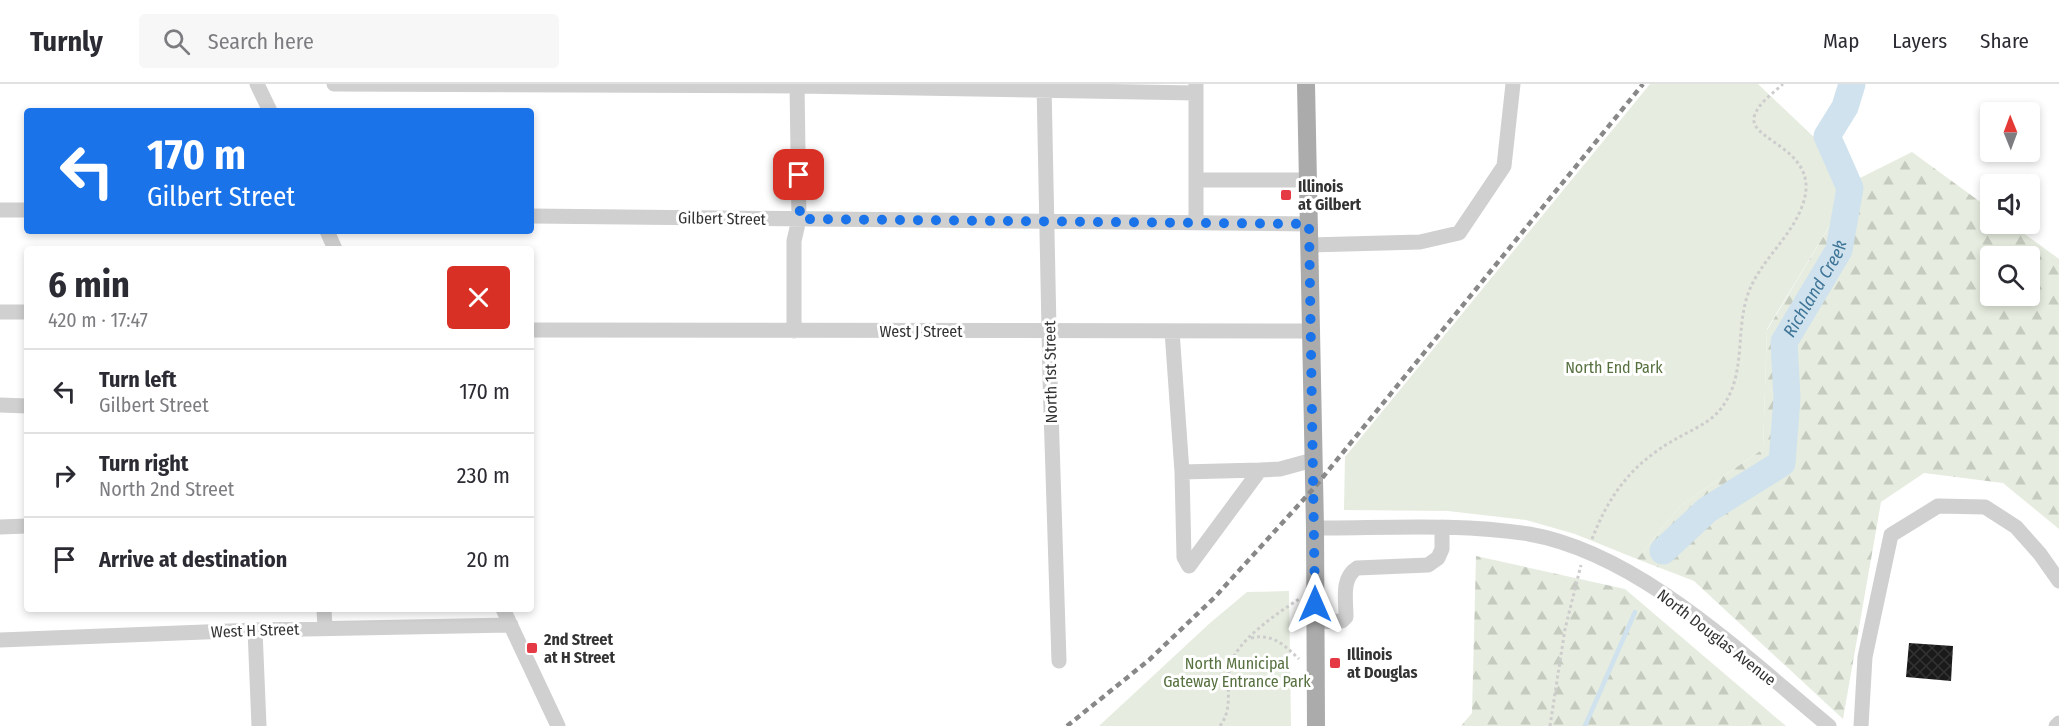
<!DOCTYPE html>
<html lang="en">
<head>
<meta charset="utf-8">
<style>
	body { margin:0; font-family:"Fira Sans Condensed",sans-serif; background:#f7f7f7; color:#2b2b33; height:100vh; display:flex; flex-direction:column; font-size:22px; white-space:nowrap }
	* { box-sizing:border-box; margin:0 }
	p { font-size:20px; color:#7c7c81 }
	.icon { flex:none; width:33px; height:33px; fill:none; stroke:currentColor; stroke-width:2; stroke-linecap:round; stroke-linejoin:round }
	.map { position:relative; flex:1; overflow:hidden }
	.drawer { position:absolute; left:24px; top:162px; width:510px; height:366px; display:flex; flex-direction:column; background:#fff; border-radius:6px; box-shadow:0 3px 9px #0003 }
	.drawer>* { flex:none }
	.banner { position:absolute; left:24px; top:24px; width:510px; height:126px; border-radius:6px; box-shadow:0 3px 9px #0003; background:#1a73e8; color:#fff; overflow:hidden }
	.needle { width:39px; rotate:359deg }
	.tools { position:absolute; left:1980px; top:18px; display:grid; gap:12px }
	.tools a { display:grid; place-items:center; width:60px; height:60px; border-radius:6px; background:#fff; box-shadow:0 3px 9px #0003; font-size:30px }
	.pin { position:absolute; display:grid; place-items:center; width:51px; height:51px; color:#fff; margin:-26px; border-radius:12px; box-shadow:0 3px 9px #0006 }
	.me { position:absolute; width:66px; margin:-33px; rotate:0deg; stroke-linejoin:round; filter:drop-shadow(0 0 4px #0008) }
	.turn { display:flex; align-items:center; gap:21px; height:126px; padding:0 24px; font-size:27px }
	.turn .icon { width:78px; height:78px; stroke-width:2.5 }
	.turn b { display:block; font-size:42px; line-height:51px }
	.round { display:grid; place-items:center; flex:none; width:63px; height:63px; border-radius:6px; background:#f7f7f7 }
	.summary { display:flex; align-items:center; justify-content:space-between; height:102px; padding:0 24px }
	h1 { font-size:36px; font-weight:700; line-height:45px }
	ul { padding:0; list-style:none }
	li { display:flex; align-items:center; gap:18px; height:84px; padding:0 24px; border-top:2px solid #e1e1e2 }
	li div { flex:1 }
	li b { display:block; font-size:22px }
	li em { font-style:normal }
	header { display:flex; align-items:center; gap:36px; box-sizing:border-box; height:84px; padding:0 30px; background:#fff; border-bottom:2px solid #e1e1e2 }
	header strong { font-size:28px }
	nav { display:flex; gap:33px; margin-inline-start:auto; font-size:21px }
	.search { width:420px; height:54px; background:#f7f7f7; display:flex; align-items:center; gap:15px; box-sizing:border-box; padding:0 21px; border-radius:6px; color:#7c7c81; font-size:22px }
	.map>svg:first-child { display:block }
	.green { fill:#e6ecdf }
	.forest { fill:url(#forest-firs); fill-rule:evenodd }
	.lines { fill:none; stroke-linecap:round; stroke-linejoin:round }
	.stream { stroke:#cfe2ee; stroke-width:4.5 }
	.river { stroke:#cfe2ee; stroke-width:27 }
	.building { fill:url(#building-cross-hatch) }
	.path { stroke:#cdcdcd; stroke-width:3; stroke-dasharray:3 3; stroke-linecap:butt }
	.minor { stroke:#d0d0d0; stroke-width:15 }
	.major { stroke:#ababab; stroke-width:18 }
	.rail { stroke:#888; stroke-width:4.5; stroke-dasharray:6 4.5; stroke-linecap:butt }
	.route { stroke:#1a73e8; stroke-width:10; stroke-dasharray:0 18 }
	.poi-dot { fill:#e63946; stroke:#fff; stroke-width:2 }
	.labels { text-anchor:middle; stroke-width:6; stroke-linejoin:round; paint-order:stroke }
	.poi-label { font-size:16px; font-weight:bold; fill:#333; stroke:#fff; text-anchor:start }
	.street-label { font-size:16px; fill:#333; stroke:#fff }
	.park-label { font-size:16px; fill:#56703f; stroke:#fff }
	.water-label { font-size:18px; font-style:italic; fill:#3f7597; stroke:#fff }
</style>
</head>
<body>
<header>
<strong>Turnly</strong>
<div class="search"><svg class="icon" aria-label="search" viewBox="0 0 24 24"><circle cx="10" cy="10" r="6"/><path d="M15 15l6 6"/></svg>Search here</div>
<nav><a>Map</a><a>Layers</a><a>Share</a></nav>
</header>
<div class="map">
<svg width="2059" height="642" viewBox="0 0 2059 642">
	<defs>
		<pattern id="forest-firs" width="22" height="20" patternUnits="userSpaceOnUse" patternTransform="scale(1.5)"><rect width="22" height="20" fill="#e6ecdf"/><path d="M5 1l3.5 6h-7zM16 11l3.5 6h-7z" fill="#c6cbc0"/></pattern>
		<pattern id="building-cross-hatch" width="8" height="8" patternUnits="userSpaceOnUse" patternTransform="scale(1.5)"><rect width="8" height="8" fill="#1a1a1a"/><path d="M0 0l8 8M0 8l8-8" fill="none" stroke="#333"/></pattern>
	</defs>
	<rect width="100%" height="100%" fill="#fff"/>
	<path class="green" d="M1650,0H1758L1858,95L1767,245L1763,365L1680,422L1637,475L1575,450L1526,436L1448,427L1344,426L1345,373Z
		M1289,507L1291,642H1099L1210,539L1247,508Z"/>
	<path class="forest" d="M1912,68L1990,125V140H2011L2059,175V445L2003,399L1924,389L1881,418L1843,635L1694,497L1637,475L1680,422L1763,365L1767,246L1858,95ZM1990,172H2030V212H1990Z
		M1476,472L1625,505L1786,642H1461L1472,629Z"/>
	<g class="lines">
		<path class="stream" d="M1585,642L1635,528"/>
		<path class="river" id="s1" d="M1663,467L1707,426L1782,379L1787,314L1784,258L1839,166L1850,104L1827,52L1845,23L1852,0"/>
	</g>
	<path class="building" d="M1909,559L1953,562L1951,597L1906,593Z"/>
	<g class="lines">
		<path class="path" d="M1592,455C1609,411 1632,380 1674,356C1689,347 1708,340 1719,327C1747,294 1735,251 1747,213C1757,180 1788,157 1801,125C1826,66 1750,58 1754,34C1756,21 1773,9 1783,0
			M1251,554C1273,549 1284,561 1299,575
			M1220,642C1234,623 1225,604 1230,583C1235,557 1278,529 1299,515
			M1550,642L1565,545L1581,481"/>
		<path class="minor" d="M257,0L270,27
			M334,0L798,2L1196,9
			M1044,0L1050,295L1059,577
			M1196,96H1308
			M0,126H27
			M531,132L1309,140
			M1196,138V0
			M327,147L335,165
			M1310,161L1420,158L1459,149L1504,82L1513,0
			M0,228H27
			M531,246L1311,247
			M794,247V157L799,135L797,0
			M1172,247L1182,388L1184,473L1189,482L1260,386L1280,385L1313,376
			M0,321L27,322
			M1182,388L1260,386
			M0,443L27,442
			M1315,444C1386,444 1459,439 1529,450C1639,469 1745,573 1829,642
			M324,525L325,544
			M503,525L558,642
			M1315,538L1342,537L1346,533C1346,516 1341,494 1357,484L1428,481L1438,474L1442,465V443
			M255,546L259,642
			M0,556L255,546L511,541
			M1861,642L1865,573L1891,451L1938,422L1985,423L2016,443L2040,470L2059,497
			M2056,642L2059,639"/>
		<path class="major" d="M1306,0L1315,444L1316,642"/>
		<path class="rail" d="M1067,642L1149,576L1215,513L1314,404L1643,0"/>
	</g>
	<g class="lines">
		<path class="route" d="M799,91L800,135L1309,140L1315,520"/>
	</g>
	<g class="poi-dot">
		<rect x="1280" y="105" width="12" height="12" rx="3"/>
		<rect x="526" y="558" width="12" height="12" rx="3"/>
		<rect x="1329" y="573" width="12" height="12" rx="3"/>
	</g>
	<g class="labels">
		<g class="poi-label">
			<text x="1298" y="108">Illinois<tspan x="1298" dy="18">at Gilbert</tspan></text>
			<text x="544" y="561">2nd Street<tspan x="544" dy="18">at H Street</tspan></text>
			<text x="1347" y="576">Illinois<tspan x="1347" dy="18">at Douglas</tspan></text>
		</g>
		<g class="street-label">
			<text transform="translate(722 134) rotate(1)" y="6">Gilbert Street</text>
			<text x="921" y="253">West J Street</text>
			<text transform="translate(1050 288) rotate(-91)" y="6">North 1st Street</text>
			<text transform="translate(255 546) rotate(-2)" y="6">West H Street</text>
			<text transform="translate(1717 553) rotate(38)" y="6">North Douglas Avenue</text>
		</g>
		<g class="park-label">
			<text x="1614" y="289">North End Park</text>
			<text x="1237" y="585">North Municipal<tspan x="1237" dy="18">Gateway Entrance Park</tspan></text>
		</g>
		<g class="water-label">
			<text dy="6" stroke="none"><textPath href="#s1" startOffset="332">Richland Creek</textPath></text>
		</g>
	</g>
</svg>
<div class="tools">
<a><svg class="needle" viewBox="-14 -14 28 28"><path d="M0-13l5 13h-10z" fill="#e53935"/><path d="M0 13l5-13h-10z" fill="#7c7c81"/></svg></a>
<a><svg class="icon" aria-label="sound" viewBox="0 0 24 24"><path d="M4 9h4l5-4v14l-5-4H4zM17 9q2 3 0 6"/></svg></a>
<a><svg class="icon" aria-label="search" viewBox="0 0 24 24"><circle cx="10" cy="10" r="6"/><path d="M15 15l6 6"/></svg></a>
</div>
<div class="pin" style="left:799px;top:91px;background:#d93025"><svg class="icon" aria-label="arrive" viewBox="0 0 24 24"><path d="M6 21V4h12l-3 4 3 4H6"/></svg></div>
<svg class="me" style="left:1315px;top:520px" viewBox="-20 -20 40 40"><path d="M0-17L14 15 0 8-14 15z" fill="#1a73e8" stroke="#fff" stroke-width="4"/></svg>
<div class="banner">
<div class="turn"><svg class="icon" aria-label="left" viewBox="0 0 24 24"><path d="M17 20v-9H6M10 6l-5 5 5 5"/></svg><div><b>170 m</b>Gilbert Street</div></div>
</div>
<section class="drawer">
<div class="summary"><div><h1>6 min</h1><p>420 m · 17:47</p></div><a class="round" style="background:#d93025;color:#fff"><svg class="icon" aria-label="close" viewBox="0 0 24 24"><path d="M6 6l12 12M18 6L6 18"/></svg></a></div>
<ul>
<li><svg class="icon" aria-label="left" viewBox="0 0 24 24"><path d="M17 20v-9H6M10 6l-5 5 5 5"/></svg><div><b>Turn left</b><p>Gilbert Street</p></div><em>170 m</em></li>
<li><svg class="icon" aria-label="right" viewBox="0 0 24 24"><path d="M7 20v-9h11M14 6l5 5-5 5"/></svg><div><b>Turn right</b><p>North 2nd Street</p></div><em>230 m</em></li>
<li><svg class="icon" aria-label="arrive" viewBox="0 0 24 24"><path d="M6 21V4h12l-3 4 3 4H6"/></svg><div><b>Arrive at destination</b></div><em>20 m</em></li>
</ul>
</section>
</div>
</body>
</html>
